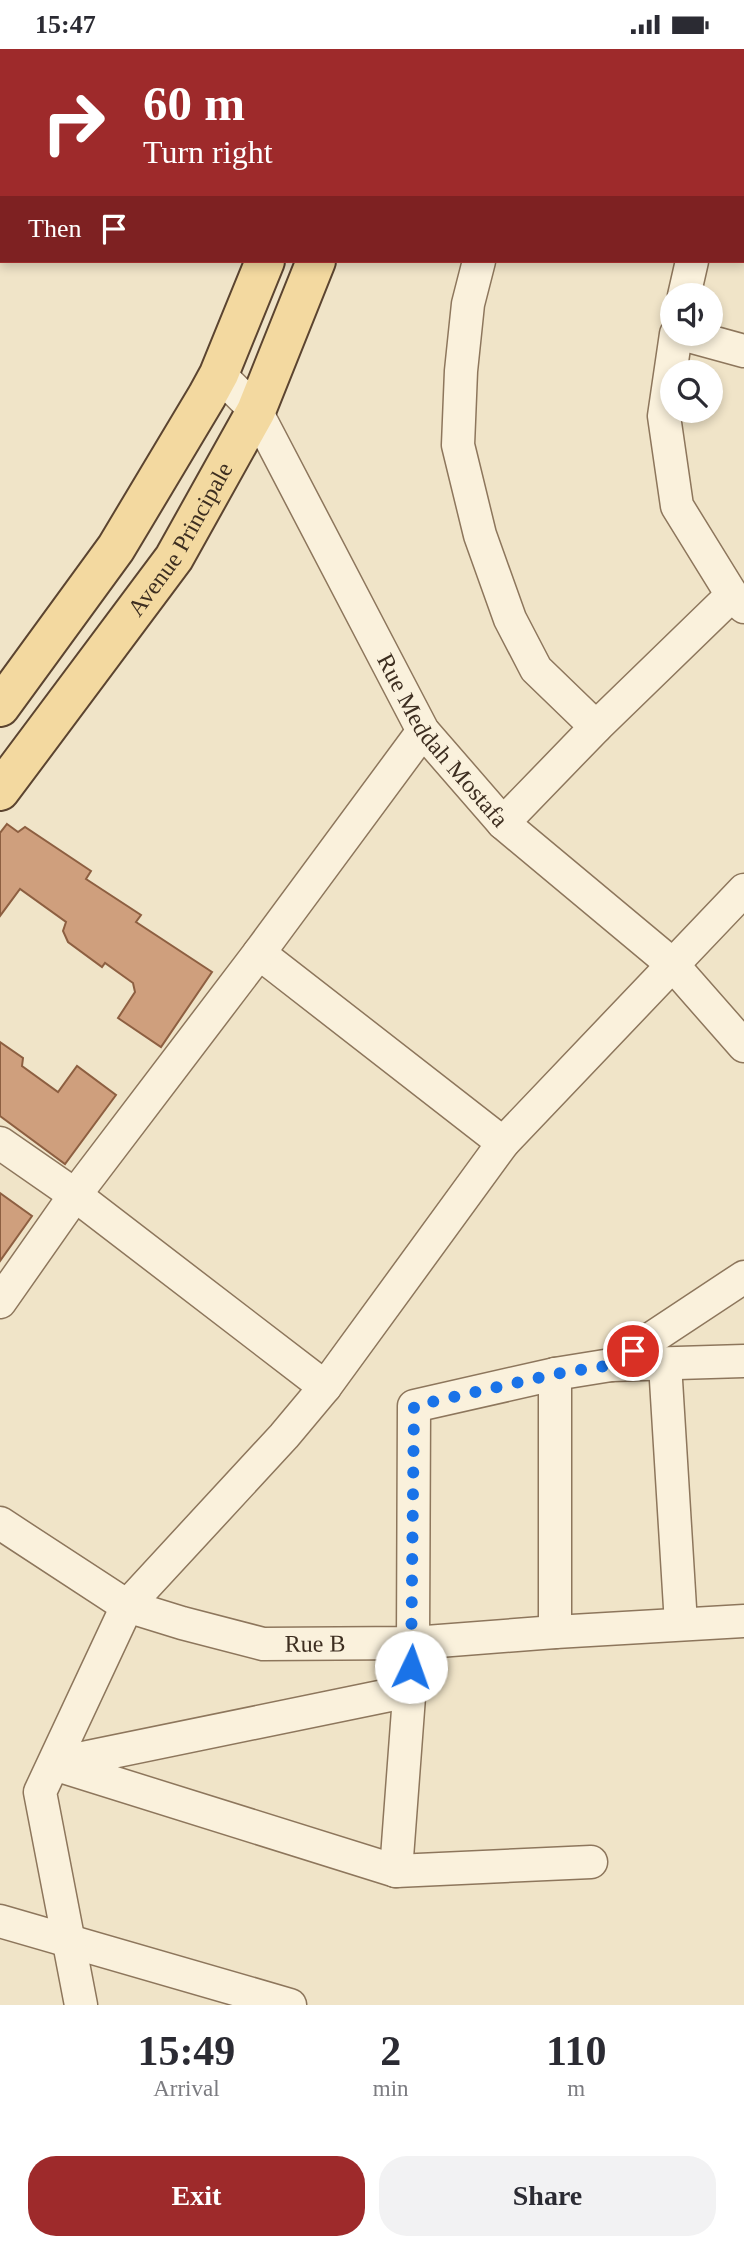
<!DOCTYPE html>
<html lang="en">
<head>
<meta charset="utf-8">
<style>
	body { margin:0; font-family:"Times New Roman",serif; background:#f2f2f3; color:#2b2b33; height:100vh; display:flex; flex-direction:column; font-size:26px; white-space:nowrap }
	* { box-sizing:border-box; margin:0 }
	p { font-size:23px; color:#7c7c81 }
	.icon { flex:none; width:38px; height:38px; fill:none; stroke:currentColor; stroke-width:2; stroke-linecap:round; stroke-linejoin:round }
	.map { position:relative; height:1956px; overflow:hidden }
	.side { display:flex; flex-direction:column; background:#fff; flex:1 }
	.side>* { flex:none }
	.top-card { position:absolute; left:0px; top:0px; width:746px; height:214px; box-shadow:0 4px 10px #0003; background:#9e2a2b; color:#fff; overflow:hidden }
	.buttons { position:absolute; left:660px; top:234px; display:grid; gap:14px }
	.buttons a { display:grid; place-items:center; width:63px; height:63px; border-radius:50%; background:#fff; box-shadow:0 4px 10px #0003; font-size:35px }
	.pin { position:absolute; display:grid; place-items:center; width:60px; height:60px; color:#fff; margin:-30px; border:4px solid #fff; border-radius:50%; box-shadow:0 2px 7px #0007 }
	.me { position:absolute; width:77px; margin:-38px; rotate:3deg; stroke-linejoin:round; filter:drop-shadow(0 0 5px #0008) }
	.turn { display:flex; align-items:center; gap:24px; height:147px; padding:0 28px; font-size:32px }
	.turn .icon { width:91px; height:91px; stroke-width:2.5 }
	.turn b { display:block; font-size:49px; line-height:60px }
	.then { display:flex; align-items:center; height:66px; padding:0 28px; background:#0003; gap:14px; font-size:26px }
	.eta { display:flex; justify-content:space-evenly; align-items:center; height:119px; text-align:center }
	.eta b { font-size:42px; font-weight:700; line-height:49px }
	.primary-button { display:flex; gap:14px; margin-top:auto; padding:14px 28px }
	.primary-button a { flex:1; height:80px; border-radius:28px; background:#9e2a2b; color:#fff; font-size:28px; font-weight:700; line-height:80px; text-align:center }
	.primary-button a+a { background:#f2f2f3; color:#2b2b33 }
	.status { display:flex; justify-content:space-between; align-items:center; height:49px; padding:0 35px; background:#fff; direction:ltr }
	.status svg { height:19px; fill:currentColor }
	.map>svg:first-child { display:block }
	.building { fill:#cf9f7d; stroke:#8d5f41; stroke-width:2 }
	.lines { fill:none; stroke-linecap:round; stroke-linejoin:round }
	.minor-casing { stroke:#8d765c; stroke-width:35 }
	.major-casing { stroke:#5b4430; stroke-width:42 }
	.minor { stroke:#faf1dc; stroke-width:32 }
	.major { stroke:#f3d9a0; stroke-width:38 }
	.route { stroke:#1a73e8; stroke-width:12; stroke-dasharray:0 21.6 }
	.labels { text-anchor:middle; stroke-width:5; stroke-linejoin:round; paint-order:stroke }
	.street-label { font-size:24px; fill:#3d2e20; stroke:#f7eed8 }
</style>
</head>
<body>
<div class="status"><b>15:47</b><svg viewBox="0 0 49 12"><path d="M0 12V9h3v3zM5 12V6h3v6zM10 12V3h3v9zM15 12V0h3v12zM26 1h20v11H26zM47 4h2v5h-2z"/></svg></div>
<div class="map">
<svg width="744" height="1956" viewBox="0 0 744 1956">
	<rect width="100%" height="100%" fill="#f0e4c8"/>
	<path class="building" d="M7,775L18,783L25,778L91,822L86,830L141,866L136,873L212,923L161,998L118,969L135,943L133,934L105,914L102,918L68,893L63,882L66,873L20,840L0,867V784Z
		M0,993L23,1009L22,1017L58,1043L77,1017L116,1046L65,1115L0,1067Z
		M0,1144L32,1167L0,1212Z"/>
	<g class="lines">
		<g class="minor-casing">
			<g id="minor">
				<path d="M536,2V0"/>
				<path d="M741,2V0"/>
				<path d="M479,212L468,255L461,322L458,396L480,486L510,570L536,620L596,678"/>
				<path d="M684,247L692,212"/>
				<path d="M676,285L664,367L677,457L732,546L744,558"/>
				<path d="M682,285L744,302"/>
				<path id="s1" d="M219,325L256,362L423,682L503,774L672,915L744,997"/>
				<path d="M503,774L596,678L732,546"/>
				<path d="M259,904L503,1094"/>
				<path d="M0,1094L75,1146L325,1338"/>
				<path d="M0,1253L75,1146L259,904L423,682"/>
				<path d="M665,1315L681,1575"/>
				<path d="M611,1316L744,1228"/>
				<path d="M555,1325V1583"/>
				<path id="s2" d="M0,1474L127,1557L182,1574L263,1595L413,1594L555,1583L744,1572"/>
				<path d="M409,1642L54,1715L396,1822L591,1813"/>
				<path d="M396,1822L413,1594L414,1357L555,1325L611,1316L744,1312"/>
				<path d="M0,1872L290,1956"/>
				<path d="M81,1956L40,1743L127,1557L284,1387L325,1338L503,1094L744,841"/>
			</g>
		</g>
		<g class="major-casing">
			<g id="major">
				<path d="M346,2V0"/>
				<path d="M398,2L399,0"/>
				<path d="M0,658L116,499L207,347L219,325L265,212"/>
				<path id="s3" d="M0,742L174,509L256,362L316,212"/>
			</g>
		</g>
		<use href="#minor" class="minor"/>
		<use href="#major" class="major"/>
	</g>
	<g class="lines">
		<path class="route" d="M411,1618L414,1357L555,1325L611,1316L633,1302"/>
	</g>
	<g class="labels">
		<g class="street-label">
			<text dy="8" stroke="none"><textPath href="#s3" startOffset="310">Avenue Principale</textPath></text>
			<text dy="8" stroke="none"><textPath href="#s1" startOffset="432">Rue Meddah Mostafa</textPath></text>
			<text dy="8" stroke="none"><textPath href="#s2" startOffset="345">Rue B</textPath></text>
		</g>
	</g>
</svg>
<div class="buttons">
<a><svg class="icon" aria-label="sound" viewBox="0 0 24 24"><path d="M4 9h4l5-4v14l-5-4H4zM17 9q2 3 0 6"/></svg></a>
<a><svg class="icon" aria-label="search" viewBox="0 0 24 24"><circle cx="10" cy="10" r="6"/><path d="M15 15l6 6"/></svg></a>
</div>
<div class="pin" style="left:633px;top:1302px;background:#d93025"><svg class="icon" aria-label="arrive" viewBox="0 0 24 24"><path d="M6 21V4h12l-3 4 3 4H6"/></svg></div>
<svg class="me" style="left:411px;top:1618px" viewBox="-20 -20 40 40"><circle r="19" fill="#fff"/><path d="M0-13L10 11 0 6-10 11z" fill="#1a73e8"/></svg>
<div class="top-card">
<div class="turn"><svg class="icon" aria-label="right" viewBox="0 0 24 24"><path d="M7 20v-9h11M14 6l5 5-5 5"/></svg><div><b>60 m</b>Turn right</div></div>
<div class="then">Then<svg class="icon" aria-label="arrive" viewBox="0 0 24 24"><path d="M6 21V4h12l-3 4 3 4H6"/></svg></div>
</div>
</div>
<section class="side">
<div class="eta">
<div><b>15:49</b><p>Arrival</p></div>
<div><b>2</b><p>min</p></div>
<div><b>110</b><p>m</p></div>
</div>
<div class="primary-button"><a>Exit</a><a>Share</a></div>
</section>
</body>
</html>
